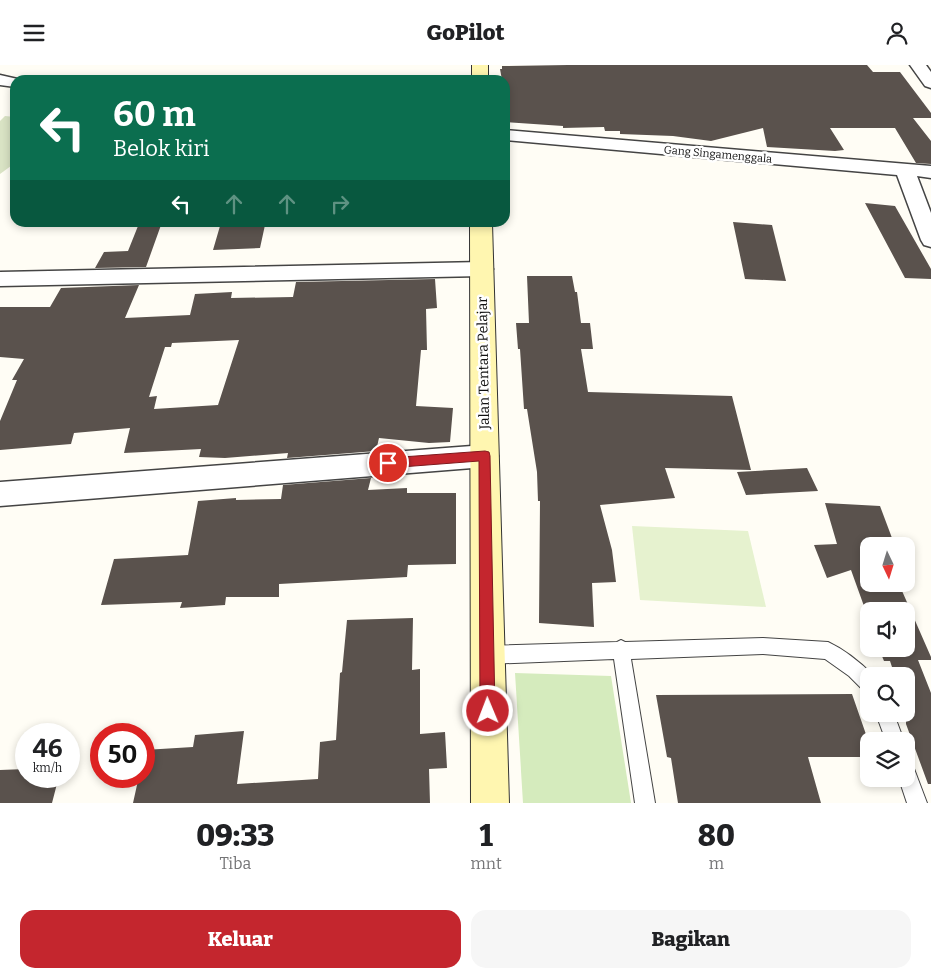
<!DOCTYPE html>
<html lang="id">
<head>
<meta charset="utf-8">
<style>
	body { margin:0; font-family:Bitter,serif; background:#f6f6f6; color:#202124; height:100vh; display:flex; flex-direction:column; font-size:19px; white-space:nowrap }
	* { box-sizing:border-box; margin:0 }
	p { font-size:16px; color:#757577 }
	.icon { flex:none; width:28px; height:28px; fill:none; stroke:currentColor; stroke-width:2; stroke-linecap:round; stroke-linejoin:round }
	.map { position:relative; height:738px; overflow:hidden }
	.details { display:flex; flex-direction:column; background:#fff; flex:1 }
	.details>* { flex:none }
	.top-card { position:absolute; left:10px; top:10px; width:500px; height:152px; border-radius:15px; box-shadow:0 2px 8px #0003; background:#0b6e4f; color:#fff; overflow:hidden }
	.needle { width:32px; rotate:176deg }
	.tools { position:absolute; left:860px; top:472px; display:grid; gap:10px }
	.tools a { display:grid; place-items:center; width:55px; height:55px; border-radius:10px; background:#fff; box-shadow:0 2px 8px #0003; font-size:25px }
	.speed { position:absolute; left:15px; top:658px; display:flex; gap:10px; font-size:25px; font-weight:700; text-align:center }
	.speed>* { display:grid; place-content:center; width:65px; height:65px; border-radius:50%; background:#fff; box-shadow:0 2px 8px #0003; line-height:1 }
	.speed small { font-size:12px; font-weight:400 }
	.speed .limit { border:8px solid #d22; background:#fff; color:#111 }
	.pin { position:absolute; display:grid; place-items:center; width:42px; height:42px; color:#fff; margin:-21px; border:2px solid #fff; border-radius:50%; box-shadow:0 1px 5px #0007 }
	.me { position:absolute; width:55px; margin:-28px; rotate:359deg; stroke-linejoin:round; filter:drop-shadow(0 0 4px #0008) }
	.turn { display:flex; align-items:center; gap:18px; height:105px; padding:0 20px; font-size:22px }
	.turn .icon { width:65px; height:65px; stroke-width:2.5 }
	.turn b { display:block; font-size:35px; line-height:42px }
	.lanes { display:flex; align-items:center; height:48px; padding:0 20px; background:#0003; justify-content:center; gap:25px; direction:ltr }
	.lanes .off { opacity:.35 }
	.eta { display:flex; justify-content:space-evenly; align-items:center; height:85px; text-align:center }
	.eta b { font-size:30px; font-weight:800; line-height:35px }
	.cta { display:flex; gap:10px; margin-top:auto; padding:10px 20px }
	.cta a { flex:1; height:58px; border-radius:15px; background:#c4262e; color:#fff; font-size:20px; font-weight:800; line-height:58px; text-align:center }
	.cta a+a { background:#f6f6f6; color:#202124 }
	header { display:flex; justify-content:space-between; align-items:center; height:65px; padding:0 20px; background:#fff; font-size:22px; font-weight:800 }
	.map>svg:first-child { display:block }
	.green { fill:#d5ebbd }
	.cemetery { fill:#d9e3c4 }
	.pitch { fill:#e6f2cf }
	.building { fill:#5a524d; fill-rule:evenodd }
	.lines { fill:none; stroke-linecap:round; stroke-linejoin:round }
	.lane-casing { stroke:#444; stroke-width:2 }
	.street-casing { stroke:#444; stroke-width:3 }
	.secondary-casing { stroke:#333; stroke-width:2 }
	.lane { fill:#fff; fill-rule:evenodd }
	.street { fill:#fff; fill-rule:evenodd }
	.secondary { fill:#fff6b0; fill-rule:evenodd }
	.route { fill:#c4262e; stroke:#7f191e }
	.labels { text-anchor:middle; stroke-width:5; stroke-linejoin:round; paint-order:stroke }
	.far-street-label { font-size:11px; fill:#111; stroke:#fff }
	.street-label { font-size:14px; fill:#111; stroke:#fff }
</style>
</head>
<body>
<header><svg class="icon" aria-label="menu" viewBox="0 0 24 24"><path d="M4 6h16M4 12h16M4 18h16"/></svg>GoPilot<svg class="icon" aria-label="person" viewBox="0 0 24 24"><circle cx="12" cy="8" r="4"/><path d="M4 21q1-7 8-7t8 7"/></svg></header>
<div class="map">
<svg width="931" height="738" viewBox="0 0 931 738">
	<rect width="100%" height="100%" fill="#fffdf5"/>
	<path class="green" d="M515,608L611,611L631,738H523Z"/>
	<path class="cemetery" d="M5,51L15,52V98L0,109V56Z"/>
	<path class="pitch" d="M632,461L748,466L766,542L640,535Z"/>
	<path class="building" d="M568,0H867L873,7H900L931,48V53H913L931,76V99L916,98L895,63H830L844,85L835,86L767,82L763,63L711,76L673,71L620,69V66H605L604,62L563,63V61L505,57V15H502L500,4H502V1Z
		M865,138L895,141L931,204V214L905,213Z
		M733,157L772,160L786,216L745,214Z
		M161,160L146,202L95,203L104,187L128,186L138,161Z
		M265,160L260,183L213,185L220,161Z
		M527,211H572L575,227H577L581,258H590L593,284H581L588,327L732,331L751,405L665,403L675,433L600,440L612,485L616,517L592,518L594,562L539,558L540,436H538L537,407L527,344H524L520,284H518L516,258H529Z
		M435,214L437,243L426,244L427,285H421L416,341L453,343L450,377L429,378L379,373L376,386L287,393L288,388L225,393L199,392L201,384L124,388L130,363L74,368L71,379L0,385V356L17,315H12L24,294L0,292V242H50L61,223L139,220L125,253L190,250L195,229L232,227L231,233L293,232L296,217ZM239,275L218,340L154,344L157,331L149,332L165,282H171L172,278Z
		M807,403L818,426L746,430L737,407Z
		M371,413L368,425L407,423V428H456V499L408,500L407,512L279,519V532H226L225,540L180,543L182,537L101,540L114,494L188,490L198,436L236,433V435L281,434L283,420Z
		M825,438L880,441L892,473L878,472L882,481H869V519H899L931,592V595H918L931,628V719H928L906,659V611H895L890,596H884L879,584H906V546H869V555L851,505L827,513L814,480L837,479Z
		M413,553L412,605L420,604V669L445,667L447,703L429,704L430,738H133L139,711H144V685L193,682L195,670L244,666L237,719L318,714L320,677L336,675L340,608L342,607L347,555Z
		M852,629L869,678V692H808L821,738H678L671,693L667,692L656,630Z
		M26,704V711H59L52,738H0V705Z"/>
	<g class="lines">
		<g class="lane-casing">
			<path id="lane" d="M763,573L828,577C845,585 861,598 874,611H869V628L863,625L849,611L825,594L763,589L631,594L655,738H635L614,594L487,599L481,596L478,590L481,584L487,581L617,577L621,575L625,577Z
				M876,649H894L904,676H886Z
				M906,699L913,701L927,738H907L899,714H906Z"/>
		</g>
		<g class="street-casing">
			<path id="street" d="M910,0H926L931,7V23L925,21Z
				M0,10L22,15H15V22L0,20Z
				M505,65L931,101V113L917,111L931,148V182L924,180L921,175L897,110L505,75Z
				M482,197L490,199L493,204L490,209L482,211L0,221V207Z
				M485,380L495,383L498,391L495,399L485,402L0,441V417Z"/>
		</g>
		<g class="secondary-casing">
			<path id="secondary" d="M472,0H488V15H472Z
				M470,158H492L509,738H471Z"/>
		</g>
		<use href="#lane" class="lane"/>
		<use href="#street" class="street"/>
		<use href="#secondary" class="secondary"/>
	</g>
	<path class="route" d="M485,386L489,387L490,391L495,646L493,651L488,653L483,651L480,646L479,396L388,403L384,402L382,398L384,395L388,393Z"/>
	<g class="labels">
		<g class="far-street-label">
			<text transform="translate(718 89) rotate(5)" y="4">Gang Singamenggala</text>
		</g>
		<g class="street-label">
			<text transform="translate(483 298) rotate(-91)" y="5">Jalan Tentara Pelajar</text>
		</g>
	</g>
</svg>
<div class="tools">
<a><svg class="needle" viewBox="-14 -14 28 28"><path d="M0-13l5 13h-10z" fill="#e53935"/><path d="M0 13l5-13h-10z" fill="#757577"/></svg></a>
<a><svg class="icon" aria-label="sound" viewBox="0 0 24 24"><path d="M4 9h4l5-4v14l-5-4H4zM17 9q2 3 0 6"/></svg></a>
<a><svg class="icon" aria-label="search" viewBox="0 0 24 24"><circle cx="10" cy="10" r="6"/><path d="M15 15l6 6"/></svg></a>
<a><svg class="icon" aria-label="layers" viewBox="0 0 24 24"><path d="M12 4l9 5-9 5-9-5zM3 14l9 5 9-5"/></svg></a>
</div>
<div class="speed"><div>46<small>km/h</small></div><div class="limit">50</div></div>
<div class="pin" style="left:388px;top:398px;background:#d93025"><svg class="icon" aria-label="arrive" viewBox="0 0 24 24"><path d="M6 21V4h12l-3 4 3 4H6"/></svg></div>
<svg class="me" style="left:488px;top:646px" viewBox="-20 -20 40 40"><circle r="17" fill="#c4262e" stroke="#fff" stroke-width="3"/><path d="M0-11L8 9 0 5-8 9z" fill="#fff"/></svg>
<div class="top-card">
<div class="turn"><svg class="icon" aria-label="left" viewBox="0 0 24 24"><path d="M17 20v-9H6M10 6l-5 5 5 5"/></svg><div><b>60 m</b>Belok kiri</div></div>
<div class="lanes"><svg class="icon" aria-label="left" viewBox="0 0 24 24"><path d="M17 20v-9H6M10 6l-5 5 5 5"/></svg><svg class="icon off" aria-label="ahead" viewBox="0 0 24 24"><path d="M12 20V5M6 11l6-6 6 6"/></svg><svg class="icon off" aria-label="ahead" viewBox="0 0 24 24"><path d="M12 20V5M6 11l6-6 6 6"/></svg><svg class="icon off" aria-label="right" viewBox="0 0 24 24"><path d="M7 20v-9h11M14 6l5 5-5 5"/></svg></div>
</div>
</div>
<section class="details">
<div class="eta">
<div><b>09:33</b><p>Tiba</p></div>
<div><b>1</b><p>mnt</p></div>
<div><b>80</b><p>m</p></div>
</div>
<div class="cta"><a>Keluar</a><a>Bagikan</a></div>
</section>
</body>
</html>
